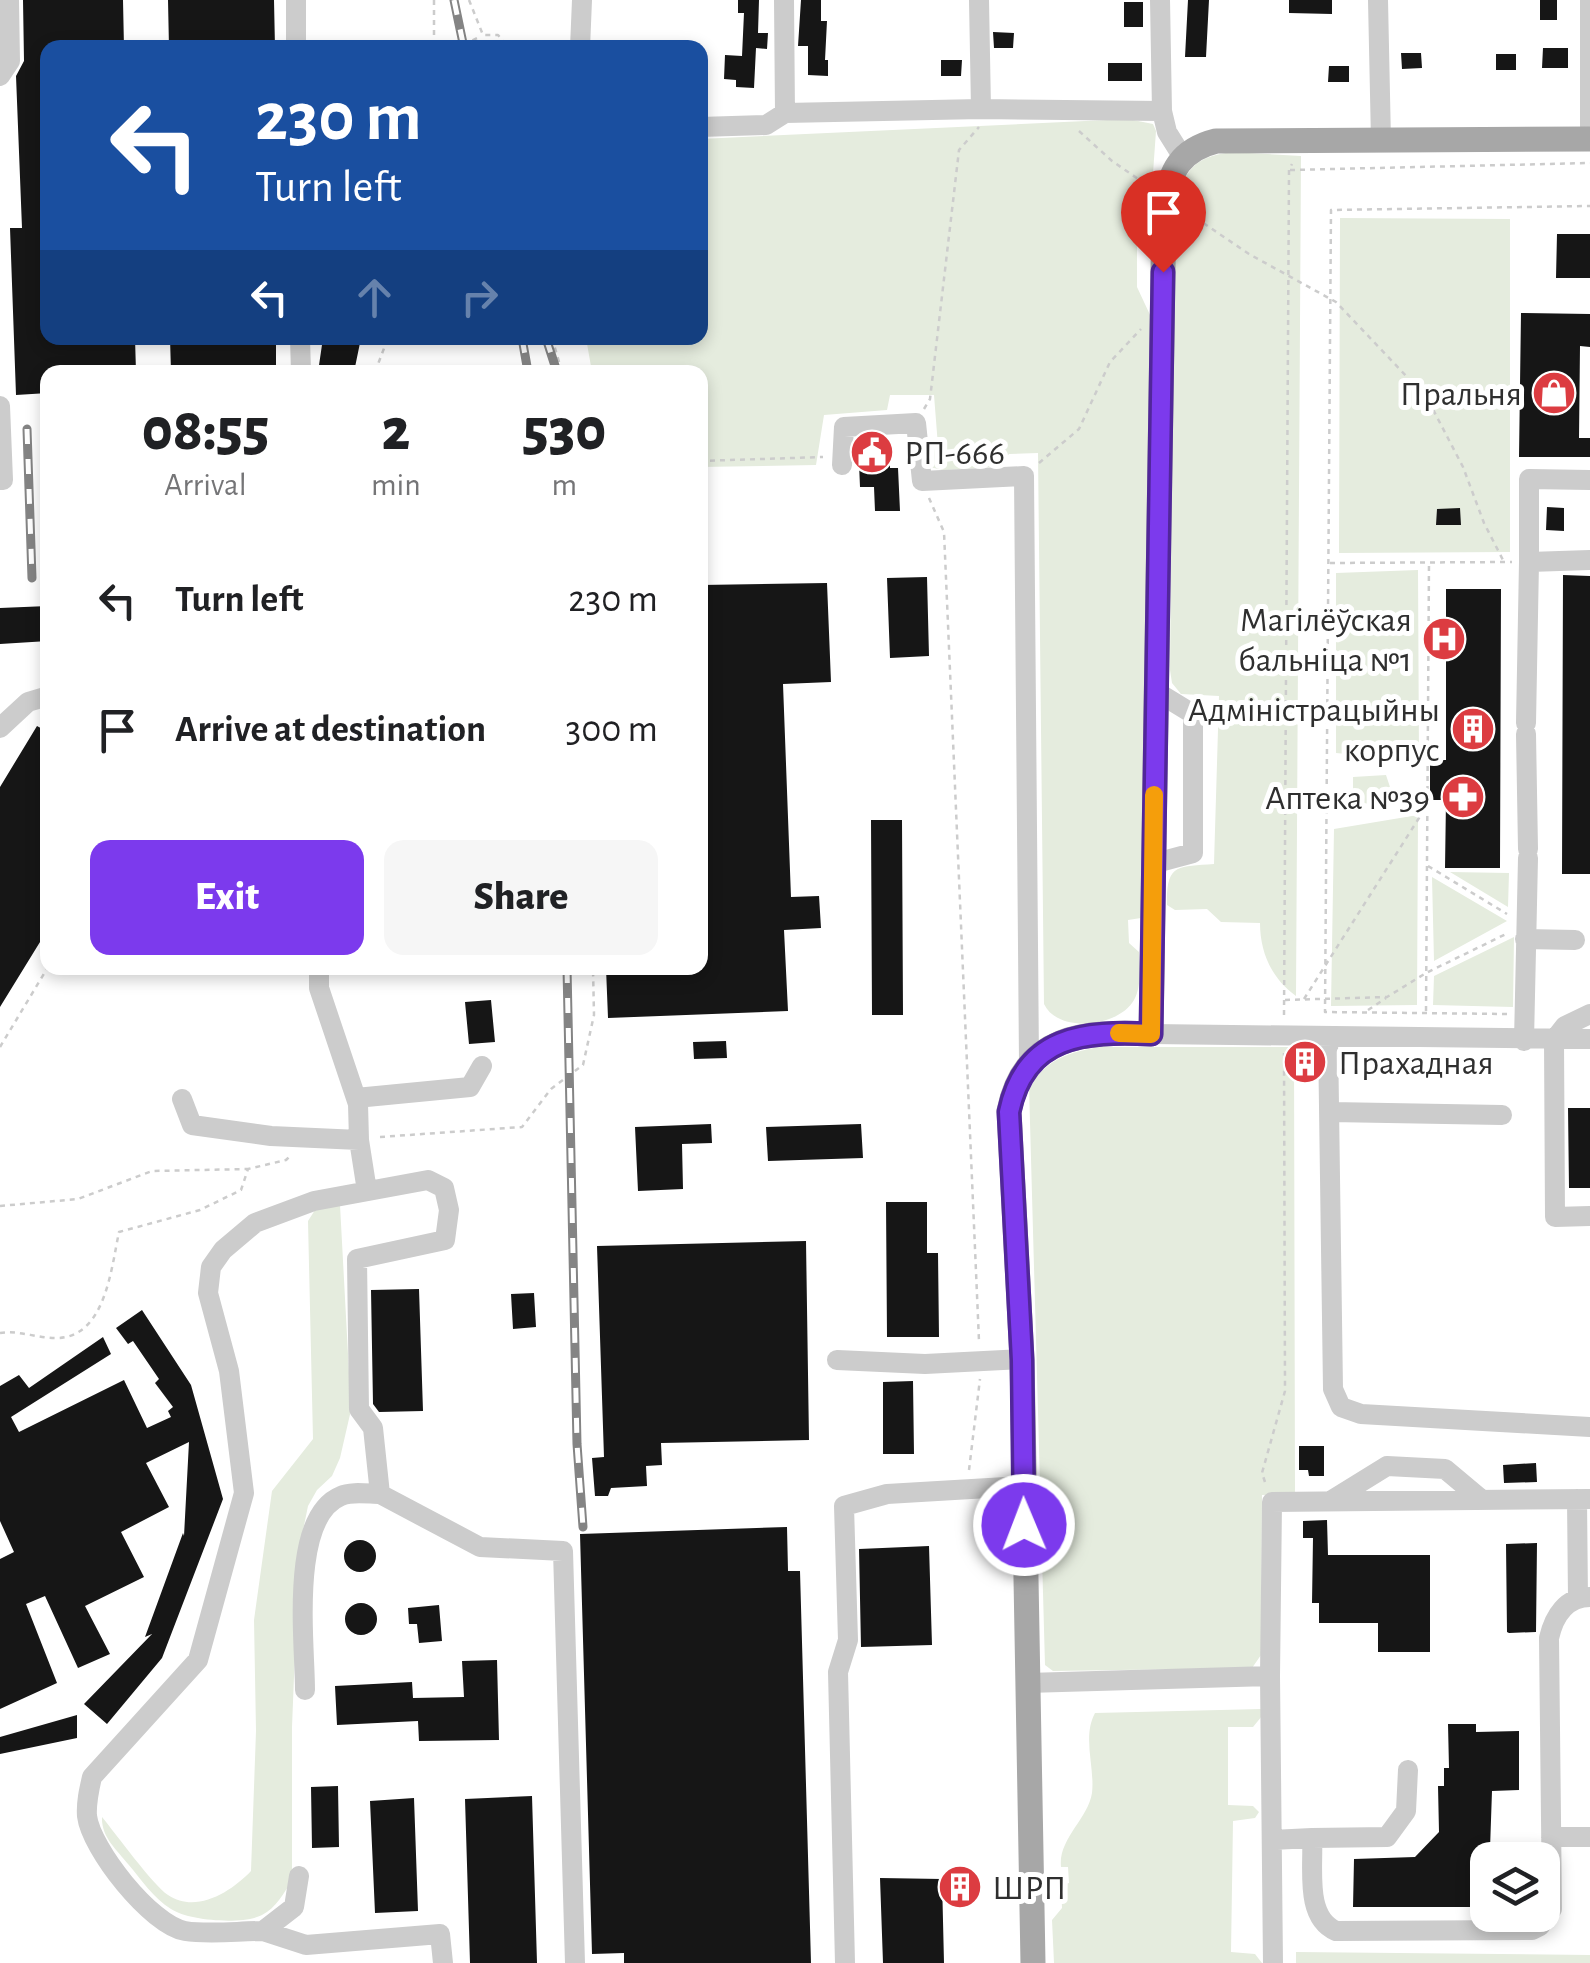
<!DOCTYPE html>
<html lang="en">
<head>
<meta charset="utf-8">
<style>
	body { margin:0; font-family:"Alegreya Sans",sans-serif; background:#f6f6f6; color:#202124; height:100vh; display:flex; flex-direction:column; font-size:38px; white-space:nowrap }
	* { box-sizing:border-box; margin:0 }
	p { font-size:32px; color:#757577 }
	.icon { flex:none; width:55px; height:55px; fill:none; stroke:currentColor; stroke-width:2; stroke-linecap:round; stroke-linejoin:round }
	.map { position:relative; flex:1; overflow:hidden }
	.details { position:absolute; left:40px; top:365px; width:668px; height:610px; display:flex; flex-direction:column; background:#fff; border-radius:20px; box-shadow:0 5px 15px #0003 }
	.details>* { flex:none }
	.banner { position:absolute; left:40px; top:40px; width:668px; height:305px; border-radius:20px; box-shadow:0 5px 15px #0003; background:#1a4fa0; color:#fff; overflow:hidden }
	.fabs { position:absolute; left:1470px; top:1842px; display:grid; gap:20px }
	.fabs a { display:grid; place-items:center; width:90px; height:90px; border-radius:20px; background:#fff; box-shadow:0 5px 15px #0003; font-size:50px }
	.pin { position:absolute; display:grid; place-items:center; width:85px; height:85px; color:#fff; margin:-102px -42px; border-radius:50% 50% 50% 0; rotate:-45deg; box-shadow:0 0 10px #0007 }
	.pin .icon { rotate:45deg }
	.me { position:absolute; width:110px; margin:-55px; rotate:359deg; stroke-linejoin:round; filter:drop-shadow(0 0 8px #0008) }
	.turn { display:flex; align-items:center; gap:35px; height:210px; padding:0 50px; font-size:45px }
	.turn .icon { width:130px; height:130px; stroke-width:2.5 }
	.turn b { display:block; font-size:70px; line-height:85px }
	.lanes { display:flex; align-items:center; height:95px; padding:0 50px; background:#0003; justify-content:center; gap:50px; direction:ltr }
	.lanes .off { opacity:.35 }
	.eta { display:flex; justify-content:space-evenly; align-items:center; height:170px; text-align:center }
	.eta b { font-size:60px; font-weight:800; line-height:70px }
	.primary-button { display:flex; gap:20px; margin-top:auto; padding:20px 50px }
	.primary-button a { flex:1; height:115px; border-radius:20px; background:#7c3aed; color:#fff; font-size:40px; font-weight:800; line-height:115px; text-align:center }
	.primary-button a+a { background:#f6f6f6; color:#202124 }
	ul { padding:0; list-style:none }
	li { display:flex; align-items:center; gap:30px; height:130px; padding:0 50px }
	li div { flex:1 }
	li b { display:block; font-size:38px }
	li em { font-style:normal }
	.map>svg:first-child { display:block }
	.green { fill:#e5ecde }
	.building { fill:#161616 }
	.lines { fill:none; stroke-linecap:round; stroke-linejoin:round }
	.path { stroke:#ccc; stroke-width:2.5; stroke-dasharray:5 5; stroke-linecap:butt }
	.minor { stroke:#ccc; stroke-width:20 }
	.major { stroke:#a7a7a7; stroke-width:25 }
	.rail-casing { stroke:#848484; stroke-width:9 }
	.rail { stroke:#fff; stroke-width:5; stroke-dasharray:15; stroke-linecap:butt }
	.route-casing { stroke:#51269a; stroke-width:25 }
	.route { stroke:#7c3aed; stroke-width:18 }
	.slow { stroke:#f59e0b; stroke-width:18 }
	.labels { text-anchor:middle; stroke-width:10; stroke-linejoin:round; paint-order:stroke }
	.poi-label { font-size:35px; fill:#2f2f2f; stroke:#fff; text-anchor:end }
</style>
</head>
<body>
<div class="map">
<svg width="1590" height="1963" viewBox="0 0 1590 1963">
	<rect width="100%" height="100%" fill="#fff"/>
	<path class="green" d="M1128,119L1153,124L1156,131L1152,187L1137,192V287L1151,317L1141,918L1128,920L1129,943L1139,952C1139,967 1142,986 1134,1000C1119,1027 1058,1034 1044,1004L1038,453L1009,454L998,467L944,470L929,467L923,448L938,446L934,395H890L887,410L824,415L816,465L700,467V372H592L586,338H700V139Z
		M1231,152L1301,156L1296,996C1272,979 1260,953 1260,923L1221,922L1207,909L1175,910L1167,905C1166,863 1178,867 1214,864L1219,696L1181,694L1172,683L1170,670L1174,205C1187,169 1192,158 1231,152Z
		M1340,218L1510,219V552L1339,553Z
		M1418,570L1419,761L1336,753V573Z
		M1386,775L1391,790L1385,804L1353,803V777Z
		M1418,815L1417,1005L1331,1006L1334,829Z
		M1450,872L1509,873L1508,907Z
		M1432,877L1507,921L1434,961Z
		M1514,937L1513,1007L1433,1005L1434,976Z
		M1100,1047H1294L1295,1494L1262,1495L1261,1655L1252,1668L1053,1671L1045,1665L1029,1086C1048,1059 1069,1052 1100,1047Z
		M340,1205L351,1410L340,1458L332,1476L317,1490L308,1506L299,1550L292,1727V1880C284,1893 276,1908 262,1915C243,1925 189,1921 171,1909C154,1899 141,1879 128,1864C117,1850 101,1837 102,1817C116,1834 153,1885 168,1895C196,1914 231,1892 251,1871L256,1731L254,1620L272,1491L313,1439L308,1221L315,1210Z
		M1262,1709V1716L1253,1727H1228V1805L1253,1806L1259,1812L1255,1818L1233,1821L1231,1952L1255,1954L1262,1963H1054L1052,1920L1062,1908L1061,1885L1069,1883L1068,1867H1061C1058,1839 1088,1819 1092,1793C1095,1767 1082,1737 1095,1713Z
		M1296,1952L1590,1955V1963H1296Z"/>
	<path class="building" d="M23,0H123L124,48H48V338H135L136,372H48V393L16,395L10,228H22L16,76L24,61Z
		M168,0H274L275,48H169Z
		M738,0H759L758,33H768L767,49L756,48L754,88L736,87V80L724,79L725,55L742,56L744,13H738Z
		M801,0H821V21H827L825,60H828V76L808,75V46H798Z
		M1188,0H1209L1206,57H1185Z
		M1289,0H1332V14L1289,13Z
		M1540,0H1557V20H1540Z
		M1124,2H1143V27H1124Z
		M993,32L1014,33L1013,48H994Z
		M1543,48H1568V68H1542Z
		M1401,53H1421L1422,68L1402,69Z
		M1496,54H1516V70H1496Z
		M941,60H962L961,76H941Z
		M1108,63H1142V81H1108Z
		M1329,66H1349V82H1328Z
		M1557,234H1590V278H1556Z
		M1521,313L1590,314V347L1580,346L1579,438H1590V457H1519Z
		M170,338H276V372H171Z
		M323,338H361L354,372H318Z
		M889,439L890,468H898L900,511H875L874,487H860L858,440Z
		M1547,507L1564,508V531L1546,530Z
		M1460,508L1461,525H1436L1437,509Z
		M1563,575L1590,576V874H1562Z
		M927,577L929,656L890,658L887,578Z
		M827,583L831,682L783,684L791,897L819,896L821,928L784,930L788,1011L608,1018L606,968H700V678H704L701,585Z
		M1446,589H1501L1500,868H1445L1446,800H1430V760H1446Z
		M48,606V641L0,644V608Z
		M37,726L48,732V929L0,1007V787Z
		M871,820H902L903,1015H872Z
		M491,1000L495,1042L469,1044L465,1002Z
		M726,1041L727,1058L694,1059L693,1042Z
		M1296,1052H1313V1071H1296Z
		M1568,1108H1590V1188H1569Z
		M711,1124L712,1143L682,1144L683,1189L638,1191L635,1127Z
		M861,1124L863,1158L768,1161L766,1127Z
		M886,1202H927V1253H938L939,1337H887Z
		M806,1241L809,1440L661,1443L662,1465L646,1466L647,1486L611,1488L608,1496H595L592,1458L604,1457L597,1246Z
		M419,1289L423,1411L379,1412L373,1404L371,1290Z
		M534,1293L536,1327L513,1329L511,1294Z
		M142,1310L191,1385L223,1499L162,1658L107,1724L84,1704L152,1634L145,1637L183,1533L184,1536L189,1442L146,1463L169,1507L121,1532L144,1577L85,1606L110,1654L78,1668L45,1596L26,1604L57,1683L0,1709V1559L14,1552L0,1521V1386L19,1375L29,1388L103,1337L111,1354L11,1417L19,1432L124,1380L147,1428L171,1417L168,1411L173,1407L155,1383L159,1379L133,1341L128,1344L116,1328Z
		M913,1381L914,1454H883V1382Z
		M1299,1446H1324V1476H1309L1308,1470H1299Z
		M1536,1463L1537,1482L1504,1483L1503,1465Z
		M1327,1520L1328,1555H1430V1652H1378V1623H1319V1603H1312L1313,1538H1303V1521Z
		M787,1527L788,1571H800L811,1963H624V1953L592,1954L580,1534Z
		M344 1556a16 16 0 1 1 32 0a16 16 0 1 1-32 0Z
		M1537,1543L1536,1632L1509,1633L1507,1632L1506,1544Z
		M929,1546L932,1645L861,1647L859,1549Z
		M345 1619a16 16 0 1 1 32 0a16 16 0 1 1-32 0Z
		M439,1605L442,1641L419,1643L417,1624H409L408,1608Z
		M497,1660L499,1740L419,1741L418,1721L337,1725L335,1686L412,1682L413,1698L464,1697L462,1661Z
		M77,1715V1738L0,1754V1737Z
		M1448,1724H1476V1732L1519,1731V1790L1492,1791L1488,1907H1353L1354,1859L1415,1857L1439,1832L1438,1786H1444V1768H1449Z
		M338,1786L339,1847L312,1848L311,1787Z
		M532,1796L537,1963H470L465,1799Z
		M414,1798L418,1911L375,1913L370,1801Z
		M880,1878L942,1879L944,1963H883Z"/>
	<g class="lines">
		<path class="path" d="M434,0V48
			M469,0L483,35H498L509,48
			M470,48L469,42L481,36
			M1079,131L1112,161L1147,185
			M1290,170L1590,163
			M1187,212L1249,254L1336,302L1427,398L1463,467L1484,523L1504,562
			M552,338L562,372
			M375,372L388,338
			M924,409L930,399L959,150L979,127
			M700,461L823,457
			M1039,463L1079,429L1110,362L1141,329
			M929,498L944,532L979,1341
			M1330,563L1512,562
			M1428,866L1507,914
			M1304,999L1426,807
			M1285,1000L1387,997L1426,973L1506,934
			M1368,1010L1386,998
			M1426,1011L1429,562
			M1507,1014L1325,1012L1331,210L1590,206
			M1284,1015L1289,170L1292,164
			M0,1047L48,967
			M380,1137L522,1127L551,1089L583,1065L594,1015L593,968
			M0,1206L78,1199L152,1171L248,1169
			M0,1333C18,1330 37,1338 55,1338C105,1339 111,1270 119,1232L200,1210L241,1190L248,1169L286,1160L290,1156
			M969,1470L980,1379
			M1265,1482L1262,1473L1285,1391L1284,1053"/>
		<path class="minor" d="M296,0V48
			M784,0L785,113
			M979,0L981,109
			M1160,0L1162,111L1167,132L1182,156
			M1378,0L1381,141
			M1590,0V139
			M580,48L582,0
			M0,76L10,61L9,0
			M700,127L766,125L785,113L981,109L1162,111
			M300,338L301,372
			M0,406L3,480H0
			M842,465L844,427L916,423L922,481L1024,476L1029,1063
			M1529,562V479L1590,480
			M1526,723L1529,562L1590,560
			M0,728L28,702L48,696
			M1526,734L1528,849
			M1152,864L1193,853V714L1157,692
			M1525,939L1575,940
			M319,968V988L358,1104L359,1140L367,1191
			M1590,1014L1565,1026L1554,1040L1555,1217L1590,1216
			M1151,1034L1590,1039
			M1328,1036L1333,1389L1341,1407L1361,1414L1590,1427
			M1524,1041L1528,858
			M356,1098L470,1087L482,1066
			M182,1099L192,1125L271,1136L359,1140
			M1331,1112L1502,1115
			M837,1360L925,1364L1022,1359
			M380,1494L480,1547L563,1551L575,1963
			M1577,1499L1578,1599
			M1332,1500L1387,1466L1445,1469L1482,1500
			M1027,1683L1270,1676
			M1551,1837H1590
			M1312,1838L1387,1837L1406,1811L1408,1770
			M1272,1840L1312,1838C1314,1867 1304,1917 1336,1931L1532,1930L1540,1926L1552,1909L1549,1638C1554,1616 1566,1597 1590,1597
			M299,1876L294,1907L263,1931L306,1945L440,1934L443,1963
			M263,1931C238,1931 209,1935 185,1931C151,1925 91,1849 87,1816C86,1803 89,1790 92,1777L198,1660L244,1493L229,1371L208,1293L211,1267L223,1250L255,1223L314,1201L428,1180L444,1188L449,1210L445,1240L357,1259L359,1409L373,1428L380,1494C369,1494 351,1491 341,1496C289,1517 305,1644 305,1690
			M845,1963L838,1672L848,1640L844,1506L887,1494L1024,1486
			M1273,1963L1270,1676L1272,1502L1590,1499"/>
		<path class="major" d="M1033,1963L1022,1359L1009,1111C1024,1035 1084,1031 1151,1034L1164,206C1170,171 1180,150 1216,141L1590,139"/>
		<g class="rail-casing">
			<path id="rail" d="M454,0L464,48
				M522,338L528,372
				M546,338L557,372
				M27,429L32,578
				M567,968L577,1444L583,1527"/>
		</g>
		<use href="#rail" class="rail"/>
	</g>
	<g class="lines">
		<g class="route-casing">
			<path id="route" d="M1024,1525L1022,1360L1009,1112C1025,1035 1084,1031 1151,1034L1163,272"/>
		</g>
		<use href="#route" class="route"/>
		<path class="slow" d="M1119,1033L1151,1034L1154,795"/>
	</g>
	<defs>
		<g id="shop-disc" transform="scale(2.25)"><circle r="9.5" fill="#dc3c41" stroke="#fff"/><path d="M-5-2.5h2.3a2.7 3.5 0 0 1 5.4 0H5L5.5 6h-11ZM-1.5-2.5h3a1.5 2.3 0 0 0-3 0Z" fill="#fff"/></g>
		<g id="civic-disc" transform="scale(2.25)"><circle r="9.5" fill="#dc3c41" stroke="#fff"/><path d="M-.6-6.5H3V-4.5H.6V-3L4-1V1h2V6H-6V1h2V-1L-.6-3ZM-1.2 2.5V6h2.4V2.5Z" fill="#fff"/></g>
		<g id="hospital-disc" transform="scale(2.25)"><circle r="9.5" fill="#dc3c41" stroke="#fff"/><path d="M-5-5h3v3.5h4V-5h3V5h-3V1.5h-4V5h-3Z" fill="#fff"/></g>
		<g id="building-disc" transform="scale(2.25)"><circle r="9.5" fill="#dc3c41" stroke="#fff"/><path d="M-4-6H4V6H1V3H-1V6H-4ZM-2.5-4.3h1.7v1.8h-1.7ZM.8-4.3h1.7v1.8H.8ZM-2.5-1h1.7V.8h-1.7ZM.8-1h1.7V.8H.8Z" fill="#fff"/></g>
		<g id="pharmacy-disc" transform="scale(2.25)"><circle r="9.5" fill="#dc3c41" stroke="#fff"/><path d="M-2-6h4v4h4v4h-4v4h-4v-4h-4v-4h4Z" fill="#fff"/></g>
	</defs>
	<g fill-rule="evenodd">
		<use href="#shop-disc" x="1554" y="393"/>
		<use href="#civic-disc" x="872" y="452"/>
		<use href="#hospital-disc" x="1444" y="639"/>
		<use href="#building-disc" x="1473" y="729"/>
		<use href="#pharmacy-disc" x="1463" y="797"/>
		<use href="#building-disc" x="1305" y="1062"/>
		<use href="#building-disc" x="960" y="1887"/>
	</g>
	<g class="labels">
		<g class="poi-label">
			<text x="1522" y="405">Пральня</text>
			<text x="904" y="464" text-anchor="start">РП-666</text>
			<text x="1412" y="631">Магілёўская<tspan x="1412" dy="40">бальніца №1</tspan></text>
			<text x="1440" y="721">Адміністрацыйны<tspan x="1440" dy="40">корпус</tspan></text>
			<text x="1430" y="809">Аптека №39</text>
			<text x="1338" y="1074" text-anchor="start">Прахадная</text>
			<text x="992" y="1899" text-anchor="start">ШРП</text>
		</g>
	</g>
</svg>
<div class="fabs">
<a><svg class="icon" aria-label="layers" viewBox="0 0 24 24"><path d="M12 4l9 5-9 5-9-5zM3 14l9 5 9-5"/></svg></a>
</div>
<div class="pin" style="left:1163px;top:272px;background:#d93025"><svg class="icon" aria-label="arrive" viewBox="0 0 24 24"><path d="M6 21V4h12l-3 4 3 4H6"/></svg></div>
<svg class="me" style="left:1024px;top:1525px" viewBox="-20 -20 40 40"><circle r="17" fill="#7c3aed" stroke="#fff" stroke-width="3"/><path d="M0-11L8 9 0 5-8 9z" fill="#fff"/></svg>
<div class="banner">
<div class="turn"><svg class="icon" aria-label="left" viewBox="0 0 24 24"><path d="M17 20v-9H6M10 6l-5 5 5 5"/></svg><div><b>230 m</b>Turn left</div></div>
<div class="lanes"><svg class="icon" aria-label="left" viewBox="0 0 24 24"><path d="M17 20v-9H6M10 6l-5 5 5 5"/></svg><svg class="icon off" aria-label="ahead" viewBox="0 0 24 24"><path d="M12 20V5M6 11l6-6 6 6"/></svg><svg class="icon off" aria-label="right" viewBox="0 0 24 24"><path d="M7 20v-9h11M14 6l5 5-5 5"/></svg></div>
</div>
<section class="details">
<div class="eta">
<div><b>08:55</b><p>Arrival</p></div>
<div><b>2</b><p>min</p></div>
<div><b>530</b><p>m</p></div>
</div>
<ul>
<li><svg class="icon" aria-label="left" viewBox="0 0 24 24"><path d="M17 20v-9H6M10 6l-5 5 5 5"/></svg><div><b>Turn left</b></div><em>230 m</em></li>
<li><svg class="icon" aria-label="arrive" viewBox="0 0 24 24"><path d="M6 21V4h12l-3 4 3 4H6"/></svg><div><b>Arrive at destination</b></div><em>300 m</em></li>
</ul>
<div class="primary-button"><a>Exit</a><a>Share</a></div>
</section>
</div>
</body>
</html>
